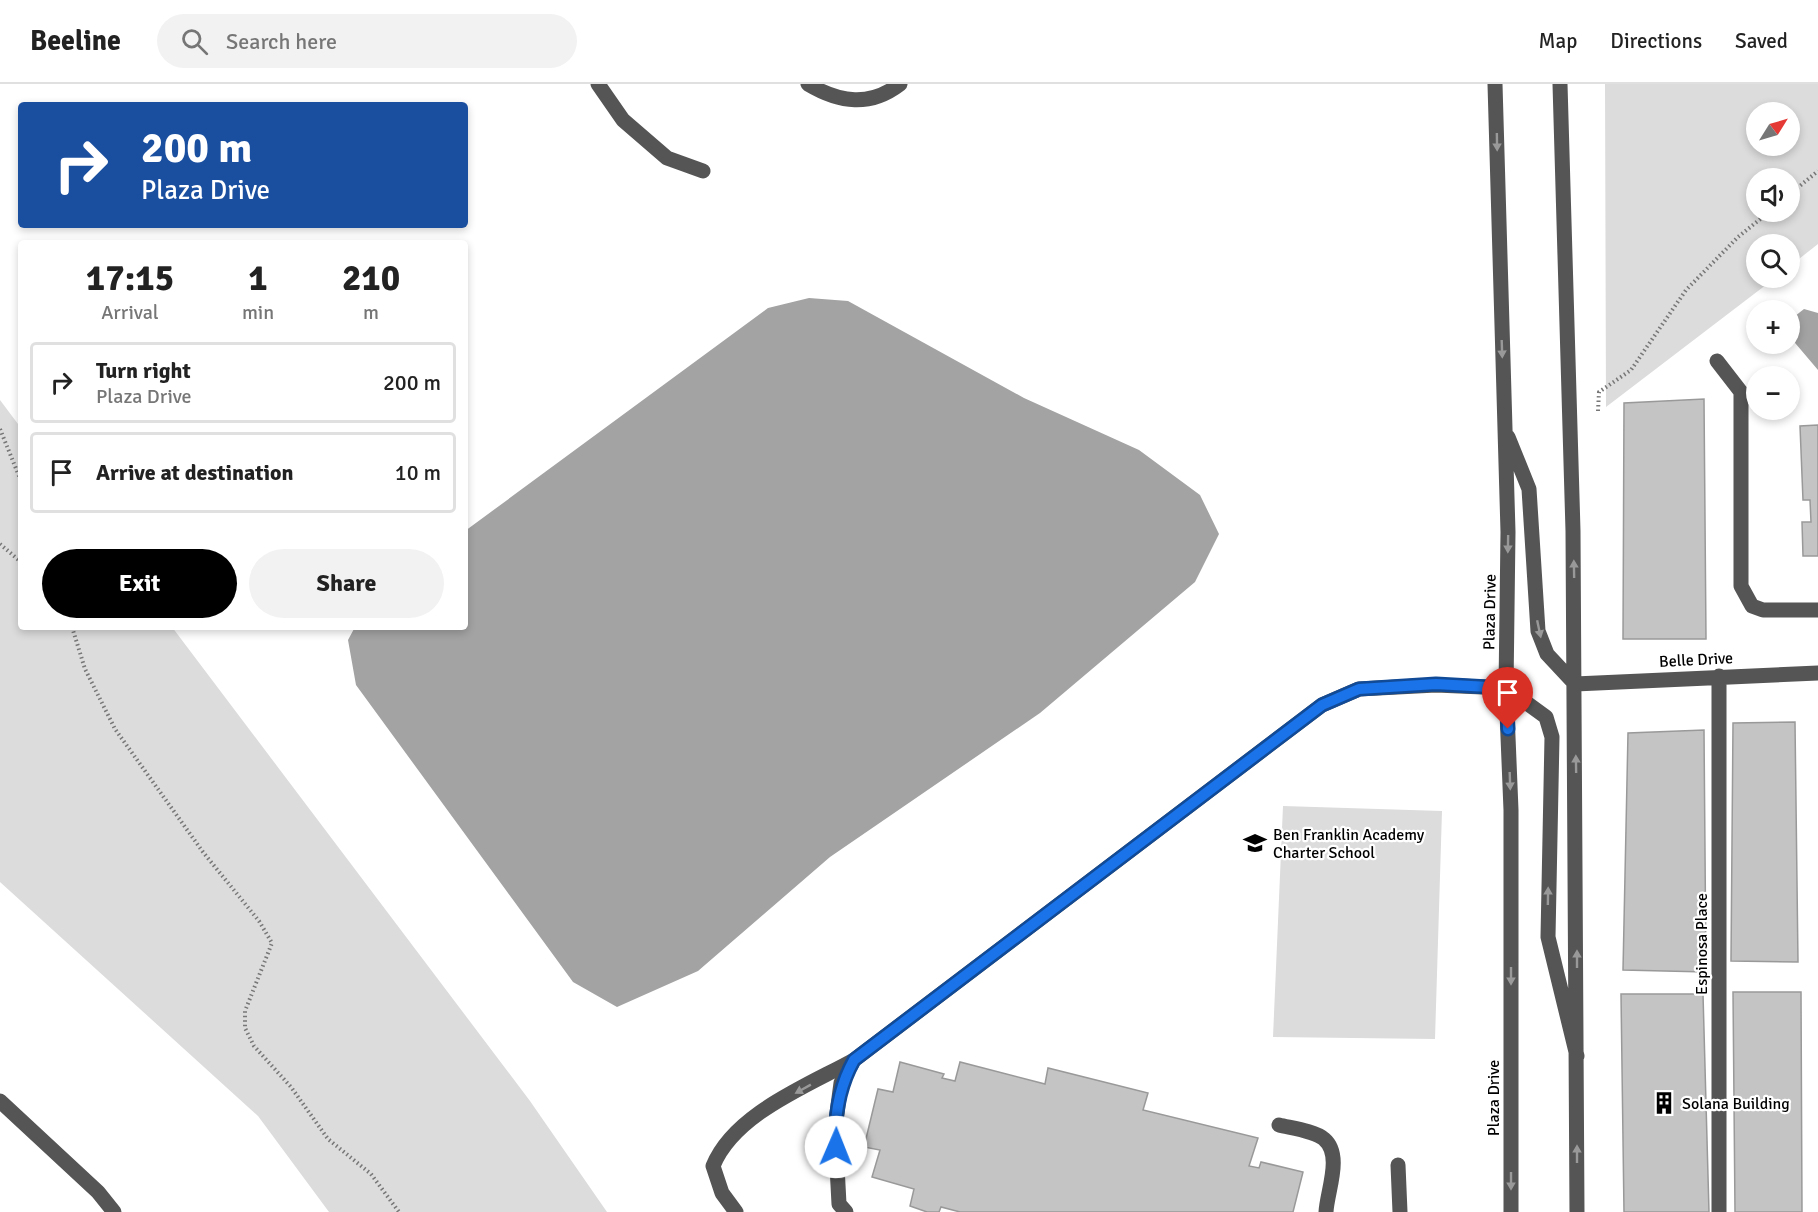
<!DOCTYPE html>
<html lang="en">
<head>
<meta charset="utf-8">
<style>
	body { margin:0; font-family:Signika,sans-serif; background:#f2f2f2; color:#222; height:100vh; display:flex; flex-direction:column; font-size:22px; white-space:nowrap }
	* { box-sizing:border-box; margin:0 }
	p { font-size:20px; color:#767676 }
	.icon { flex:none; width:33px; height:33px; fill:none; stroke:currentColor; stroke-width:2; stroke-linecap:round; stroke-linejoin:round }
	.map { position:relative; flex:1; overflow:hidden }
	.sheet { position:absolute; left:18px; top:156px; width:450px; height:390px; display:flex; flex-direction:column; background:#fff; border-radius:6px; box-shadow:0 3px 9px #0003 }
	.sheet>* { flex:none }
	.hud { position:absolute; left:18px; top:18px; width:450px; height:126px; border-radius:6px; box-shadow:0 3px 9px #0003; background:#1a4fa0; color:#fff; overflow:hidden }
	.needle { width:39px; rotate:53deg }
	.fabs { position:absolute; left:1746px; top:18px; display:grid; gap:12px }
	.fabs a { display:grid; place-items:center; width:54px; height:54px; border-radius:50%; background:#fff; box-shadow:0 3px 9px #0003; font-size:30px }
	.pin { position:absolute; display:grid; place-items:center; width:51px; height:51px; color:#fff; margin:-62px -26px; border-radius:50% 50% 50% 0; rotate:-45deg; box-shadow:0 0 6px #0007 }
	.pin .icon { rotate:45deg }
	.me { position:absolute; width:66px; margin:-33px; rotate:1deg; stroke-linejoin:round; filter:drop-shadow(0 0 4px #0008) }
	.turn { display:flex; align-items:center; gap:21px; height:126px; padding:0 24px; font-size:27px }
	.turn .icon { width:78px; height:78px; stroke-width:2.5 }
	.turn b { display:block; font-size:42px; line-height:51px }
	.eta { display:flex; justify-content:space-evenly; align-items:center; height:102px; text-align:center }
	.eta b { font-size:36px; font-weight:800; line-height:42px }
	.cta { display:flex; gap:12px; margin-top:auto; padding:12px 24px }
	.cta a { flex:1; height:69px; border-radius:36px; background:#000; color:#fff; font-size:24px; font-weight:800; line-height:69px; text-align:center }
	.cta a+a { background:#f2f2f2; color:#222 }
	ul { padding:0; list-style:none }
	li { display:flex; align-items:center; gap:18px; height:81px; margin:0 12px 9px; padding:0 12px; border:3px solid #e0e0e0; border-radius:6px }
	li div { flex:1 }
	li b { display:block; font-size:22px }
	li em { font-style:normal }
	header { display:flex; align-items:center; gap:36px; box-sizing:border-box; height:84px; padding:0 30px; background:#fff; border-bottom:2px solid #e0e0e0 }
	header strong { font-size:28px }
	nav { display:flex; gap:33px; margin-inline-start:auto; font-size:21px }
	.search { width:420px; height:54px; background:#f2f2f2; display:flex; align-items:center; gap:15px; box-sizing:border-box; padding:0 21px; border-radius:33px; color:#767676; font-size:22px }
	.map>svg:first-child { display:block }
	.green { fill:#dcdcdc; fill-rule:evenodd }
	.water { fill:#a3a3a3 }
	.building { fill:#c4c4c4; stroke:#999; stroke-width:1.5 }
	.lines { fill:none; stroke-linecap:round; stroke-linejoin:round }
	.path { stroke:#777; stroke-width:4; stroke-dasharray:1.5 3; stroke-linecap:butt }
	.minor { stroke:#555; stroke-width:15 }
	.oneway { fill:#999 }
	.route-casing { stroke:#114b97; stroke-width:15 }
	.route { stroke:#1a73e8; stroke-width:10 }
	.labels { text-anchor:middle; stroke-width:4.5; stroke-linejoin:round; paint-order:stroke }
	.street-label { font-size:16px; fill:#000; stroke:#fff }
	.poi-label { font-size:16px; fill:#000; stroke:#fff; text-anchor:start }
</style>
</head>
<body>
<header>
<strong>Beeline</strong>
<div class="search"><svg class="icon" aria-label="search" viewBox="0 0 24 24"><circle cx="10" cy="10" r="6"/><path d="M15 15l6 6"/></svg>Search here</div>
<nav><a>Map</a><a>Directions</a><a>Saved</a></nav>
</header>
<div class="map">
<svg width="1818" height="1128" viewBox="0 0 1818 1128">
	<rect width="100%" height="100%" fill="#fff"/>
	<path class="green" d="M1605,0H1818V160L1790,182V160H1756V194H1775L1606,323ZM1790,28V62H1756V28ZM1790,94V128H1756V94Z
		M0,316L21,344V543H172L530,1017L607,1128H329L258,1032L0,798Z
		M1283,722L1442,727L1435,955L1273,953Z"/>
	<path class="water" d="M809,214L848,217L1024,314L1139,366L1200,411L1219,450L1195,498L1040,629L830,773L698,887L617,923L573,898L356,601L348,556L355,543H465V447L768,224Z
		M1804,225L1818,229V286L1790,253V236Z"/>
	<path class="building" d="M1704,315L1706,555H1623L1624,319Z
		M1818,341V472H1803L1802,438H1811L1810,416H1803L1800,342Z
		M1795,638L1798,878L1731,877L1733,639Z
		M1704,646L1706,888L1623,886L1628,649Z
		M1733,908H1801L1802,1128H1735Z
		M1621,910H1703L1709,1128H1624Z
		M900,978L944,990L942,994L955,997L960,978L1045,1000L1048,984L1148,1009L1143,1026L1258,1054L1249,1082L1259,1084L1261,1078L1303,1088L1293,1128H960L941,1123L939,1128H927L910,1122L914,1105L872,1093L880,1066L864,1063L878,1005L893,1008Z"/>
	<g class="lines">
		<path class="path" d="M1790,110L1818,87
			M1598,327L1599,308L1631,286L1686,206L1738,153L1769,128
			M0,345L21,397
			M0,460L21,478
			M72,543L85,585L115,645L203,768L259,837L272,859L245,927V944L254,962L291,1003L328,1055L371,1090L399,1128"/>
		<path class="minor" d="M598,0L623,36L667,74L703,87
			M808,0C840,19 870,23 900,0
			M1495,0L1508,448L1506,604L1511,726V1128
			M1560,0L1573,447L1577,1128
			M1717,277L1741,308V502L1752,522L1763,526H1818
			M1508,353L1529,405L1538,547L1547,570L1575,600L1818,589
			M0,1017L98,1108L114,1128
			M1279,1041C1291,1044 1315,1047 1324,1055C1343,1071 1327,1107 1326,1128
			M1398,1081L1400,1128
			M736,1128L722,1109L713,1082C734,1030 807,1002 854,976
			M846,1128L839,1120L835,1044L841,999L854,976L1322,621L1359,605L1436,601L1506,604L1546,633L1552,653L1548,853L1577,972
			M1719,1128V592"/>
	</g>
	<defs><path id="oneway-solid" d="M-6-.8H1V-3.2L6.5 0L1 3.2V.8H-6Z" transform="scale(1.5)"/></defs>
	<g class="oneway">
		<use href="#oneway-solid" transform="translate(1497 58) rotate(89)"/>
		<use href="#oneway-solid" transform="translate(1502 265) rotate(88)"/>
		<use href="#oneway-solid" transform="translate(1508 460) rotate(91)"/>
		<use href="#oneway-solid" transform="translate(1574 485) rotate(-91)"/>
		<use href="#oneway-solid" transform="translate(1539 545) rotate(78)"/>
		<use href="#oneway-solid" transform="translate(1576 680) rotate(-91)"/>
		<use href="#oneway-solid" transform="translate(1510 697) rotate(88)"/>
		<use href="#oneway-solid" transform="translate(1548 812) rotate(-89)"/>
		<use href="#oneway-solid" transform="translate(1577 875) rotate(-90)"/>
		<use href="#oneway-solid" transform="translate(1511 892) rotate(90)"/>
		<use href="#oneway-solid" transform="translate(803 1005) rotate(151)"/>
		<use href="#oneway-solid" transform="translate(1577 1070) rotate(-90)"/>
		<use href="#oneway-solid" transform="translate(1511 1097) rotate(90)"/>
	</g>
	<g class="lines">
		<g class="route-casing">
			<path id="route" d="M836,1063C834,1031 839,1003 854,976L1322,621L1359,605L1436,600L1506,604L1508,645"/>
		</g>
		<use href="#route" class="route"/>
	</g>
	<defs>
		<g id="school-bare" transform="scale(1.8)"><path d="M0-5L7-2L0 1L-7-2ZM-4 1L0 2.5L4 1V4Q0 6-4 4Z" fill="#000" stroke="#fff" stroke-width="2.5" paint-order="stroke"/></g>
		<g id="building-bare" transform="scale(1.8)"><path d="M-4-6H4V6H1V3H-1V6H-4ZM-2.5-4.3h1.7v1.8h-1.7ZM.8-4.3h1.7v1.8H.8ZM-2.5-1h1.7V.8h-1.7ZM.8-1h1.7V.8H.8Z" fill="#000" stroke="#fff" stroke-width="2.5" paint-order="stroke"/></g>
	</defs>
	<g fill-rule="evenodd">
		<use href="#school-bare" x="1255" y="759"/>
		<use href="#building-bare" x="1664" y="1019"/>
	</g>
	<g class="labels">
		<g class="street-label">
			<text transform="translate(1489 528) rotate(-89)" y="6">Plaza Drive</text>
			<text transform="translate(1696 575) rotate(-3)" y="6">Belle Drive</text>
			<text transform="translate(1701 860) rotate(-90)" y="6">Espinosa Place</text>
			<text transform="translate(1493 1014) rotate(-90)" y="6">Plaza Drive</text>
		</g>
		<g class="poi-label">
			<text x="1273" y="756">Ben Franklin Academy<tspan x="1273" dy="18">Charter School</tspan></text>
			<text x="1682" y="1025">Solana Building</text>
		</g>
	</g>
</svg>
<div class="fabs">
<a><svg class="needle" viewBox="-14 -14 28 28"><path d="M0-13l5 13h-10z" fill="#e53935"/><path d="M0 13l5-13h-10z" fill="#767676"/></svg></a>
<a><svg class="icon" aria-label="sound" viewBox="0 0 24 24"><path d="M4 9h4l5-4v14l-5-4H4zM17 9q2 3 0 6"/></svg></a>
<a><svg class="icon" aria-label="search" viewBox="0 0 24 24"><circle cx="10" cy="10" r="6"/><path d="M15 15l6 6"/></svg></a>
<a>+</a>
<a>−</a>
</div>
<div class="pin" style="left:1508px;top:645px;background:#d93025"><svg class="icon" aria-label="arrive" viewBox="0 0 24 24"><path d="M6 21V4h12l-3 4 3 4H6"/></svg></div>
<svg class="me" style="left:836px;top:1063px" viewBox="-20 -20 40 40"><circle r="19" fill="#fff"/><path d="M0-13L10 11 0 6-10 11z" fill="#1a73e8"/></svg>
<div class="hud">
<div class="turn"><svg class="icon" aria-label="right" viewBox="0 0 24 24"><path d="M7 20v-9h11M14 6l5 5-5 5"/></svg><div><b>200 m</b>Plaza Drive</div></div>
</div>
<section class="sheet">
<div class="eta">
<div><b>17:15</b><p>Arrival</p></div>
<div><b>1</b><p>min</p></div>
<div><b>210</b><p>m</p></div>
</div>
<ul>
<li><svg class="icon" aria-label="right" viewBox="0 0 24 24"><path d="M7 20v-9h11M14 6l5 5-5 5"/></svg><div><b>Turn right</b><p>Plaza Drive</p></div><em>200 m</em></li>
<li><svg class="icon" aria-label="arrive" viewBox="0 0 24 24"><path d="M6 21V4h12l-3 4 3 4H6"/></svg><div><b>Arrive at destination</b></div><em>10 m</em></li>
</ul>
<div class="cta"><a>Exit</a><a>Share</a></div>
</section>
</div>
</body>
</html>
